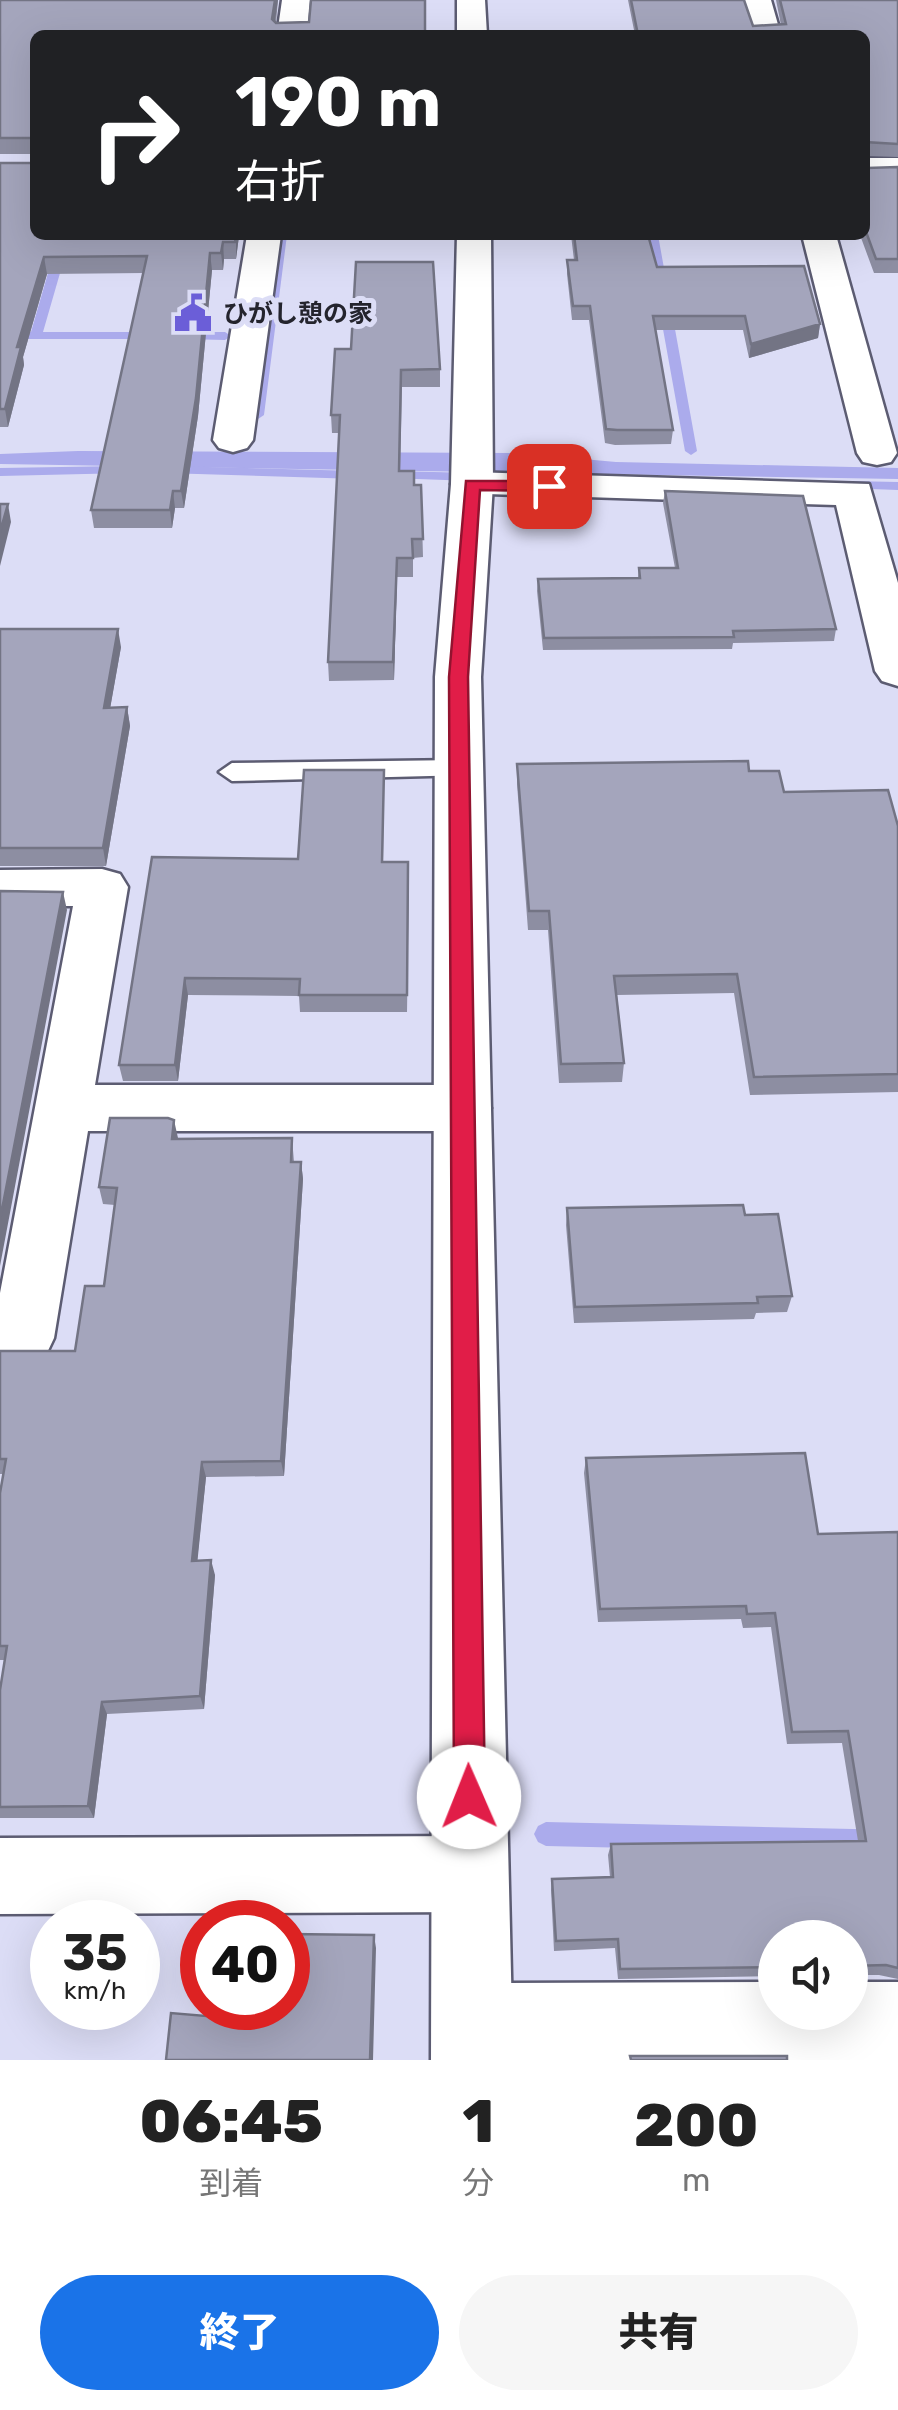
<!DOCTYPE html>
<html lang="ja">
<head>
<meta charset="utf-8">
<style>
	body { margin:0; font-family:Rubik,"Noto Sans JP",sans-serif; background:#f6f6f6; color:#222; height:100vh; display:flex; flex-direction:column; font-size:38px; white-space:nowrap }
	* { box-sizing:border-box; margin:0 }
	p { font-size:32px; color:#767676 }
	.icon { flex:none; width:55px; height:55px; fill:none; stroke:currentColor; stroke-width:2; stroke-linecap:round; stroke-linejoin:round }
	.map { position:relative; height:2060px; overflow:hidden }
	.details { display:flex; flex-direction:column; background:#fff; flex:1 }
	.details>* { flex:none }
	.top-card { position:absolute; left:30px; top:30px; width:840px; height:210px; border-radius:15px; box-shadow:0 10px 40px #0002; background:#202124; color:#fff; overflow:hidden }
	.tools { position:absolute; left:758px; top:1920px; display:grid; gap:20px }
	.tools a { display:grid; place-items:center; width:110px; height:110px; border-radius:50%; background:#fff; box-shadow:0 10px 40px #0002; font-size:50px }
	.speed { position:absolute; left:30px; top:1900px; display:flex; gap:20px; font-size:50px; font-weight:700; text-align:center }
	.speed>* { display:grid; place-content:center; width:130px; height:130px; border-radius:50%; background:#fff; box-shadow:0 10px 40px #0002; line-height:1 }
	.speed small { font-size:25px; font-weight:400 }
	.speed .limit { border:15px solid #d22; background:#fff; color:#111 }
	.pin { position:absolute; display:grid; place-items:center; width:85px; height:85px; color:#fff; margin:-42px; border-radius:20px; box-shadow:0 5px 15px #0006 }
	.me { position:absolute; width:110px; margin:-55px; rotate:359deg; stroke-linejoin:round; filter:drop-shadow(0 0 8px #0008) }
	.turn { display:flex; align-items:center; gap:35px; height:210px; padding:0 40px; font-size:45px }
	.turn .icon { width:130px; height:130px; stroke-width:2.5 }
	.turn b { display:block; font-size:70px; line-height:85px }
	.eta { display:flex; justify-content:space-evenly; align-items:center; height:170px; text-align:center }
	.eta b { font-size:60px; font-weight:800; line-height:70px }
	.primary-button { display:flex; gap:20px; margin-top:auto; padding:20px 40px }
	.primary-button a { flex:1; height:115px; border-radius:60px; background:#1a73e8; color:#fff; font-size:40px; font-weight:800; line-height:115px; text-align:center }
	.primary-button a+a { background:#f6f6f6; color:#222 }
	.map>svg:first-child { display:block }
	.water { fill:#ababec }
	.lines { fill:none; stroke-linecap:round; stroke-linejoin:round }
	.stream { fill:#ababec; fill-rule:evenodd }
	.service-casing { stroke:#5c5c72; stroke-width:5 }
	.minor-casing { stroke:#5c5c72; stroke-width:5 }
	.tertiary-casing { stroke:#5c5c72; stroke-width:5 }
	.service { fill:#fff; fill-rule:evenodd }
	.minor { fill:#fff; fill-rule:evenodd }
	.tertiary { fill:#fff; fill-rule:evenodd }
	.wall { fill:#8d8ea2 }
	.shaded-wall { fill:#737484 }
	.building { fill:#a4a5bc; stroke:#737484; stroke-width:2.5 }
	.route { fill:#e11d48; stroke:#92132f; stroke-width:2.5 }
	.labels { text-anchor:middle; stroke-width:10; stroke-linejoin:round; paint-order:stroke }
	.far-poi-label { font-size:25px; font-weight:bold; fill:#24242d; stroke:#dcddf6; text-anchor:start }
</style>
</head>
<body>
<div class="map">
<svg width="898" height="2060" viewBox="0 0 898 2060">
	<rect width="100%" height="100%" fill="#dcddf6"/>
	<path class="water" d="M78,451L517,453L616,462L898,468V479L0,464V454Z"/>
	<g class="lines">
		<path class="stream" d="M59,235H71L43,332H150L156,336L154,339H0V331L31,332Z
			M275,235H287L264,415L258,419L252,415Z
			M646,235H658L697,451L691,455L685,451Z
			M186,332H225L231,336L225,340L182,339V333Z
			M123,466L129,470L128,473L0,476V468Z
			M169,466L358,471L364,475L358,479L164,473V467Z
			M394,471L473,473L480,477L473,481L389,478L388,475Z
			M849,481L898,482V490L844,488L842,485Z
			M546,1822L898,1830V1854L546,1846L538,1842L534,1834L538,1826Z"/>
		<g class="service-casing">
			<path id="service" d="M460,760L473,769L469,775L232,781L219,772L232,763Z"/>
		</g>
		<g class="minor-casing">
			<path id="minor" d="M282,0H310L307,35H277Z
				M743,0H771L781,35H751Z
				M247,235H281L253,440L247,448L233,452L219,448L213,440Z
				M802,235H836L897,453L891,462L877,465L863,462L857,453Z
				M472,472L869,484L898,583V686L882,681L875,671L836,505L457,493L451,484L457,475Z
				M102,869L120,874L128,887L95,1085H463L483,1092L491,1108L483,1124L463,1131H88L54,1338L45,1357L23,1366H0V1293L73,906H0V870Z
				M470,1836L497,1847L508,1874L497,1901L470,1912L0,1914V1838Z
				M775,1982V2012H850V1982H898V2060H464L444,2051L432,2023L444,1995L472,1983Z"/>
		</g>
		<g class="tertiary-casing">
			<path id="tertiary" d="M457,0H485L487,35H457Z
				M865,158H898V178H865Z
				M457,235H491L493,484L481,677L513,2060H431L435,677L451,484Z"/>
		</g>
		<use href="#service" class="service"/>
		<use href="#minor" class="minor"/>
		<use href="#tertiary" class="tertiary"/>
	</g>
	<path class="wall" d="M0,0H278L276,23L426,35H35V235H241L239,236L236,259H224L223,270H212L198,416L184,508H175L172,528H94L91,510L143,273L47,274L23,357L24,365L8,427H0V163H35V154H0Z
		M628,0H744L753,26L781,25L776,0H898V157L866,156L867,168L898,167V273H874L860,235H865V35H635Z
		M571,235H648L657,267L820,324L818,338L749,358L743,330H655L673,430L671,444L615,445L605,443L589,320H572L567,274V260H574Z
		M335,349L440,369V387H402L400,471L414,485H421L423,557L413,558V577H397L394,680L329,681L328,662L339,433H332L331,415Z
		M665,491L836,629L834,641L733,643L732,649L543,650L537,591L538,579L638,578L639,568H675L663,503Z
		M0,629L121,647L110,708L127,707L130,726L106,866H0Z
		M517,764L749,771L784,792L898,826V1092L750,1095L734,993L617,995L624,1063L622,1082L559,1083L548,930H528L517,784Z
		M384,770L383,862L409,879L407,1012H300L299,996L188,995L178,1081H123L119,1065L152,857L298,859Z
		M292,1138L294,1162H301L303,1179L284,1476L206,1477L197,1561L215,1575L204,1709L107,1714L94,1818H0V1690L5,1660H0V1493L3,1474H0V1351H75L104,1286L115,1205L103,1204L99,1187L178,1139Z
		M567,1208L745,1215L792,1296L787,1312L756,1313L754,1319L574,1323L566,1225Z
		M586,1458L818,1534L898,1532V1979L879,1975H850V1938H775V1976L618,1979L615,1948L554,1951L551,1890L552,1879L610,1877L608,1855L611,1844L858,1841L842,1743L787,1744L771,1627L743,1628L741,1619L598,1622L584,1473Z"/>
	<path class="shaded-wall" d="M275,0H278L273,34L272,19Z
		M236,235H241L239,236L236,259Z
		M223,242L224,259L223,270L221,253Z
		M210,253L212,270L198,416L184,508L181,491Z
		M44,257L47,274L23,357L24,365L8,427L5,409L17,347Z
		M820,324L818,338L749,358L751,344Z
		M173,491L175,508L172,528L170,510Z
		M8,504L11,522L0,566V532Z
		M397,558V577L394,680L393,662Z
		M118,629L121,647L107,726L104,708Z
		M127,707L130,726L106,866L103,848Z
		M63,892L67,910L0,1266V1220Z
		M185,978L188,995L178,1081L175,1065Z
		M174,1120L178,1138L176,1156L172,1139Z
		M301,1162L303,1179L284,1476L281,1461Z
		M202,1462L206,1477L196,1575L192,1561Z
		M211,1560L215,1575L204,1709L200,1696Z
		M102,1702L107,1714L94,1818L88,1806Z
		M374,1935L376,1948L373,2060H370Z"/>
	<path class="building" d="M0,0H275L272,19L276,23L309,22L311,0H425V35H35V235H236L235,242H223L221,253H210L196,398L181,491H173L170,510H91L147,256L44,257L17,347H21L5,409H0V163H35V138H0Z
		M631,0H744L753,26L786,24L780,0H898V144L865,142V35H638Z
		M865,145L867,168L898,167V259H876L865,229Z
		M574,235H648L657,267L804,266L820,324L751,344L745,316H653L673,430H617L606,429L590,306H573L567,260H577Z
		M356,262H433L440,369L401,370L399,471H414V485H421L423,539H412L413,558H397L393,662H328L340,415H331L335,349H351Z
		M665,491L803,496L836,629L733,631L734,637L544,638L538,579L640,578L639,568H678Z
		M0,504H8L0,532Z
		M0,629H118L104,708L127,707L103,848H0Z
		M748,761L749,771H779L784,792L888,790L898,826V1074L754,1077L737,974L614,976L624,1063L561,1064L549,911H529L517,764Z
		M304,770H384L382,862H408L407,995H299L300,979L185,978L175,1065H119L152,857L298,859Z
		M0,891L63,892L0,1220Z
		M110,1118H168L174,1120L172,1139L292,1138L291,1162H301L281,1461L202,1462L192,1561L211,1560L200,1696L102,1702L88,1806L0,1807V1690L7,1646H0V1493L6,1459H0V1351H75L85,1286H104L117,1188L99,1187Z
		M743,1205L745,1215L778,1214L792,1296L757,1297L758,1303L575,1307L567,1208Z
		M805,1453L818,1534L898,1532V1968L886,1965L850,1966V1938H775V1967L620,1969L618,1939L556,1941L552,1879L613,1877L611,1844L866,1841L848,1731L792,1732L775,1613L747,1614L746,1606L600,1609L586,1458Z
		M288,1934L374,1935L370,2060H166L171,2013L241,2019L242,2008H288Z
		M630,2056H787V2060H631Z"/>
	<path class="route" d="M466,481H549L557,486L549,491L480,490L468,677L485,1797L480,1808L469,1813L458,1808L454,1797L449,677Z"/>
	<defs>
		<g id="civic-bare" transform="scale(3)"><path d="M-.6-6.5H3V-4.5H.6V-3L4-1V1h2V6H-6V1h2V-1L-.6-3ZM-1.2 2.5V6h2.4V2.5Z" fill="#6b5ed8" stroke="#dcddf6" stroke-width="2.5" paint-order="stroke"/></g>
	</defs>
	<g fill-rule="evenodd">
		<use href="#civic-bare" x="193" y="313"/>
	</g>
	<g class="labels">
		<g class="far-poi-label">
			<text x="223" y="322">ひがし憩の家</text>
		</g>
	</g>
</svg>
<div class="tools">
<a><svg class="icon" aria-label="sound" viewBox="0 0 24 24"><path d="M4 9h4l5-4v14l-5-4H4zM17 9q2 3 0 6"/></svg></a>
</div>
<div class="speed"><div>35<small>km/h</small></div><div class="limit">40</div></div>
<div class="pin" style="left:549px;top:486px;background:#d93025"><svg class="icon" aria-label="arrive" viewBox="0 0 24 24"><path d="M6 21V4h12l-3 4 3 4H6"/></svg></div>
<svg class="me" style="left:469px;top:1797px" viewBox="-20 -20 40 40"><circle r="19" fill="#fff"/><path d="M0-13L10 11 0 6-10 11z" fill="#e11d48"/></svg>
<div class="top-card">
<div class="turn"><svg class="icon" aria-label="right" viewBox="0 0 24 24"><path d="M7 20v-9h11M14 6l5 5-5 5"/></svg><div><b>190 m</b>右折</div></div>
</div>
</div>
<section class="details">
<div class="eta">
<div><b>06:45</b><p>到着</p></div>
<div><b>1</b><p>分</p></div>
<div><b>200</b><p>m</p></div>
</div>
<div class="primary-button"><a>終了</a><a>共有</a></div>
</section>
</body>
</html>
